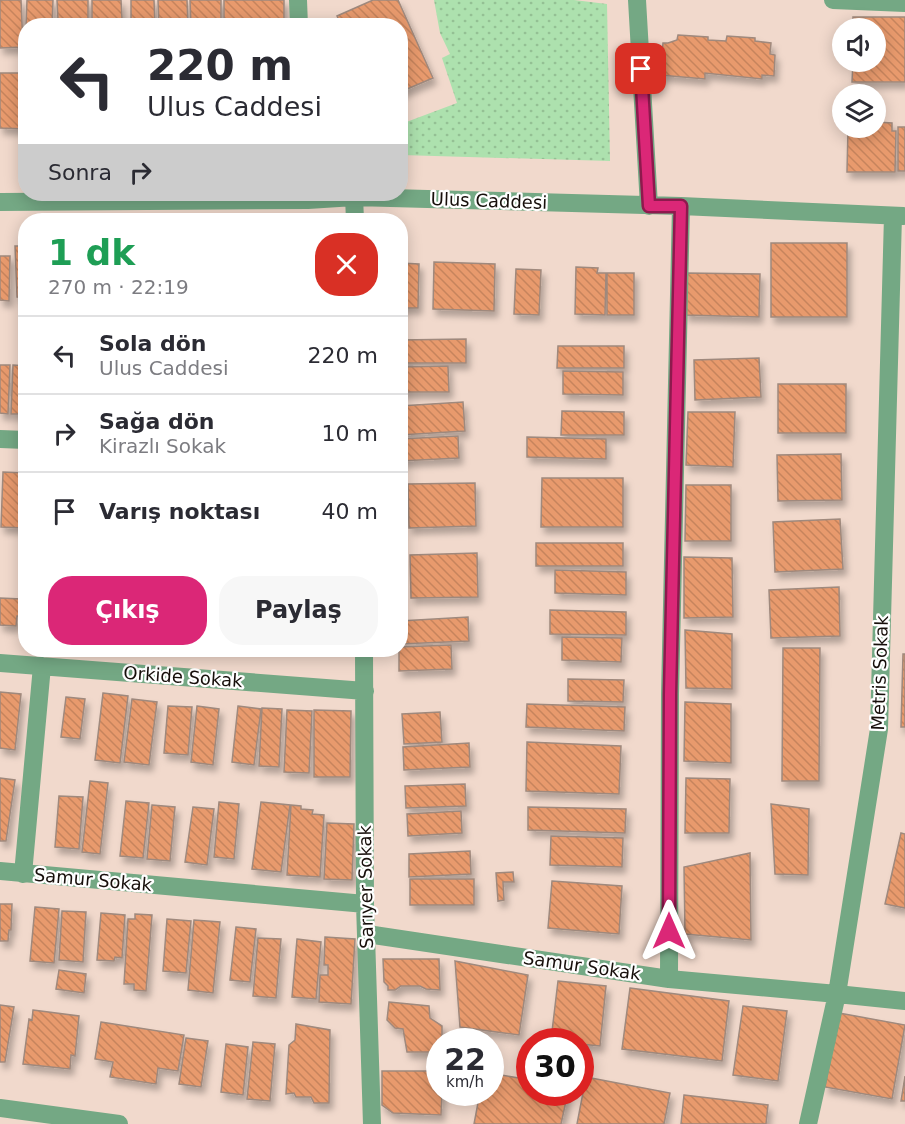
<!DOCTYPE html>
<html lang="tr">
<head>
<meta charset="utf-8">
<style>
	body { margin:0; font-family:"DejaVu Sans",sans-serif; background:#f7f7f7; color:#2b2b33; height:100vh; display:flex; flex-direction:column; font-size:22px; white-space:nowrap }
	* { box-sizing:border-box; margin:0 }
	p { font-size:20px; color:#7c7c81 }
	.icon { flex:none; width:33px; height:33px; fill:none; stroke:currentColor; stroke-width:2; stroke-linecap:round; stroke-linejoin:round }
	.map { position:relative; flex:1; overflow:hidden }
	.drawer { position:absolute; left:18px; top:213px; width:390px; height:444px; display:flex; flex-direction:column; background:#fff; border-radius:24px; box-shadow:0 3px 15px #0003 }
	.drawer>* { flex:none }
	.banner { position:absolute; left:18px; top:18px; width:390px; height:183px; border-radius:24px; box-shadow:0 3px 15px #0003; background:#fff; color:#2b2b33; overflow:hidden }
	.controls { position:absolute; left:832px; top:18px; display:grid; gap:12px }
	.controls a { display:grid; place-items:center; width:54px; height:54px; border-radius:50%; background:#fff; box-shadow:0 3px 15px #0003; font-size:30px }
	.speed { position:absolute; left:426px; top:1028px; display:flex; gap:12px; font-size:30px; font-weight:700; text-align:center }
	.speed>* { display:grid; place-content:center; width:78px; height:78px; border-radius:50%; background:#fff; box-shadow:0 3px 15px #0003; line-height:1 }
	.speed small { font-size:15px; font-weight:400 }
	.speed .limit { border:9px solid #d22; background:#fff; color:#111 }
	.pin { position:absolute; display:grid; place-items:center; width:51px; height:51px; color:#fff; margin:-26px; border-radius:12px; box-shadow:0 3px 9px #0006 }
	.me { position:absolute; width:66px; margin:-33px; rotate:0deg; stroke-linejoin:round; filter:drop-shadow(0 0 4px #0008) }
	.turn { display:flex; align-items:center; gap:21px; height:126px; padding:0 30px; font-size:27px }
	.turn .icon { width:78px; height:78px; stroke-width:2.5 }
	.turn b { display:block; font-size:42px; line-height:51px }
	.then { display:flex; align-items:center; height:57px; padding:0 30px; background:#0003; gap:12px; font-size:22px }
	.round { display:grid; place-items:center; flex:none; width:63px; height:63px; border-radius:24px; background:#f7f7f7 }
	.summary { display:flex; align-items:center; justify-content:space-between; height:102px; padding:0 30px }
	h1 { font-size:36px; font-weight:800; line-height:45px; color:#1e9e55 }
	.action { display:flex; gap:12px; margin-top:auto; padding:12px 30px }
	.action a { flex:1; height:69px; border-radius:24px; background:#db2777; color:#fff; font-size:24px; font-weight:800; line-height:69px; text-align:center }
	.action a+a { background:#f7f7f7; color:#2b2b33 }
	ul { padding:0; list-style:none }
	li { display:flex; align-items:center; gap:18px; height:78px; padding:0 30px; border-top:2px solid #e1e1e2 }
	li div { flex:1 }
	li b { display:block; font-size:22px }
	li em { font-style:normal }
	.map>svg:first-child { display:block }
	.green { fill:url(#green-dots) }
	.building { fill:url(#building-back-hatch); stroke:#9f897d; stroke-width:1.5; filter:url(#shadow) }
	.lines { fill:none; stroke-linecap:round; stroke-linejoin:round }
	.minor { stroke:#74a884; stroke-width:18 }
	.route-casing { stroke:#8e194d; stroke-width:15 }
	.route { stroke:#db2777; stroke-width:10 }
	.labels { text-anchor:middle; stroke-width:4.5; stroke-linejoin:round; paint-order:stroke }
	.street-label { font-size:18px; fill:#170f0b; stroke:#fff }
</style>
</head>
<body>
<div class="map">
<svg width="905" height="1124" viewBox="0 0 905 1124">
	<defs>
		<pattern id="green-dots" width="8" height="8" patternUnits="userSpaceOnUse" patternTransform="scale(1.5)"><rect width="8" height="8" fill="#ade1ae"/><path d="M2 2h.1M6 6h.1" fill="none" stroke="#94c094" stroke-width="1.8" stroke-linecap="round"/></pattern>
		<pattern id="building-back-hatch" width="6" height="6" patternUnits="userSpaceOnUse" patternTransform="scale(1.5)"><rect width="6" height="6" fill="#e89a6d"/><path d="M-1 5l2 2M0 0l6 6M5-1l2 2" fill="none" stroke="#c6845d"/></pattern>
		<filter id="shadow"><feDropShadow dx="3.5" dy="6" stdDeviation="3" flood-color="#0004"/></filter>
	</defs>
	<rect width="100%" height="100%" fill="#f1d9cc"/>
	<path class="green" d="M434,0H574L607,4L610,161L401,155V124L457,103L442,58L450,54L440,33Z"/>
	<path class="building" d="M0,0H21L23,47L0,48Z
		M27,0H53L52,26H26Z
		M57,0H88V19L58,20Z
		M92,0H121L122,19L92,20Z
		M131,0H154L155,26H131Z
		M158,0H187L188,26H159Z
		M190,0H221V26H191Z
		M224,0H284V26H224Z
		M373,0H398L433,78L400,92V26H341L337,16Z
		M853,17H905V82H852L853,62H876V28H853Z
		M678,35L708,37V40L726,41L727,36L755,38V41L771,43L770,54L775,55L774,76L762,75V79L705,73V79L660,75L663,43H668L677,40Z
		M0,73H26V129L0,128Z
		M876,122L892,123V131H896L895,172H847L848,128H876Z
		M898,127H905V171H898Z
		M771,243H847V317H771Z
		M15,246H26V298L17,297Z
		M0,256H10L9,301L0,300Z
		M434,262L495,264L494,311L433,309Z
		M400,263L419,264L418,308H400Z
		M576,267L598,268L597,273H606L605,315L575,314Z
		M516,269L541,270L539,315L514,314Z
		M607,273H634V315H607Z
		M686,273L760,274L759,317L685,315Z
		M466,339V363H400V340Z
		M558,346H624V368H557Z
		M759,358L761,397L695,400L694,360Z
		M0,365H10L8,414L0,413Z
		M13,365L26,366V414H11Z
		M448,366L449,392H400V367Z
		M563,371L623,372V395L563,394Z
		M778,384H846V433H778Z
		M463,402L465,431L400,435V406Z
		M562,411L624,412V435H561Z
		M688,412H735L733,467L686,465Z
		M458,436L459,458L400,461V439Z
		M527,437L606,439V459L527,457Z
		M841,454L842,500L778,501L777,455Z
		M3,472L26,473L25,528L1,527Z
		M542,478H623V527H541Z
		M475,483L476,526L409,528L408,484Z
		M686,485H731V541H685Z
		M840,519L843,569L775,572L773,522Z
		M536,543H623V566H536Z
		M477,553L478,597L411,598L410,555Z
		M684,557L732,558L733,617L684,618Z
		M555,570L626,572V595L555,593Z
		M839,587L840,636L771,638L769,590Z
		M0,598L21,599L20,616H17L16,626L0,625Z
		M550,610L626,612V635L550,634Z
		M468,617L469,641L400,644V621Z
		M685,630L732,634V689L686,688Z
		M562,637L622,638L621,662L562,660Z
		M451,645L452,669L399,671V650H400V647Z
		M783,648H820L819,781H782Z
		M903,654H905V727H901Z
		M568,679L624,680L623,702L568,701Z
		M0,692L21,694L15,750L0,748Z
		M103,693L128,696L120,763L95,760Z
		M66,697L85,699L80,739L61,737Z
		M132,699L157,702L149,765L124,762Z
		M685,702L731,704V763L684,761Z
		M527,704L625,707L624,731L526,727Z
		M168,706L192,707L188,755L164,753Z
		M197,706L219,709L213,765L191,762Z
		M238,706L261,709L254,765L232,762Z
		M262,708L282,709L279,767L259,766Z
		M287,710L312,711L309,773L284,772Z
		M314,710L351,711L350,777H314Z
		M440,712L442,742L404,744L402,714Z
		M527,742L621,746L619,794L526,791Z
		M469,743L470,767L404,770L403,747Z
		M0,778L15,780L6,841H0Z
		M686,778L730,779L729,833H685Z
		M90,781L108,783L100,854L82,852Z
		M465,784L466,806L406,808L405,786Z
		M59,796L83,797L79,849L55,847Z
		M126,801L149,803L143,858L120,856Z
		M219,802L239,804L234,859L214,857Z
		M261,802L290,805L281,872L252,869Z
		M771,804L809,809L808,875L775,874Z
		M152,805L175,807L170,861L147,859Z
		M291,805L301,806V809L313,810L312,814L324,815L320,877L287,875Z
		M193,807L214,809L207,865L185,862Z
		M528,807L626,809L625,833L528,830Z
		M461,811L462,833L408,836L407,814Z
		M327,823L354,824L352,880L324,879Z
		M901,833L905,834V908L885,904Z
		M551,836L623,838L622,867L550,865Z
		M470,851L471,874L409,877V854Z
		M750,853L751,940L685,934L684,867Z
		M513,872L514,882H503L504,900L498,901L496,873Z
		M410,879H474V905H410Z
		M552,881L622,886L619,934L548,928Z
		M0,904H12L11,930H9L8,941H0Z
		M35,907L59,909L54,963L30,961Z
		M62,911L86,912L83,962L59,960Z
		M101,913L125,915L122,958L115,957L114,961L97,960Z
		M135,914L152,915L146,991L134,990V984H124L128,919H135Z
		M167,919L191,921L186,973L163,971Z
		M194,920L220,922L213,993L188,990Z
		M236,927L256,929L250,982L230,980Z
		M325,937L355,939L351,1004L319,1002L320,975H328V965H324Z
		M258,938L281,939L276,998L253,996Z
		M297,939L321,942L316,999L292,997Z
		M383,959H439L440,990L426,989L420,986H401L395,990H388V986L384,982Z
		M455,961L528,975L519,1035L460,1027Z
		M59,970L86,974L84,993L56,989Z
		M558,981L606,986L600,1046L580,1044V1041L551,1040Z
		M630,988L729,1001L722,1061L622,1049Z
		M389,1002L429,1006L430,1018L442,1026V1041H440V1052H407L403,1029L395,1028L387,1020Z
		M0,1005L14,1007L5,1062H0Z
		M743,1006L787,1011L778,1081L733,1075Z
		M33,1010L79,1016L75,1056L71,1055L70,1069L23,1064L29,1019L32,1020Z
		M839,1013L905,1025L892,1099L825,1087Z
		M101,1022L184,1035L178,1071L158,1068L156,1084L110,1077L113,1062L95,1059Z
		M296,1024L330,1030L329,1103H314L311,1097H296L294,1093L286,1094L289,1045L295,1040Z
		M186,1038L208,1041L201,1087L179,1084Z
		M253,1042L275,1044L270,1101L247,1099Z
		M226,1044L248,1047L243,1095L221,1092Z
		M382,1071H440V1092H442L441,1115L393,1113L382,1105Z
		M490,1073L530,1080V1092H568L561,1124H474L480,1092H490Z
		M905,1076V1101H901Z
		M586,1077L670,1093L664,1124H577Z
		M684,1095L768,1105L766,1124H681Z"/>
	<g class="lines">
		<path class="minor" d="M298,0L299,26
			M637,0L649,206
			M833,0L905,3
			M354,197L355,220
			M0,202L308,200L354,197L681,206L903,216
			M0,439L26,440
			M364,650L365,904L372,1124
			M0,663L365,691
			M0,871L365,904
			M23,874L42,666
			M367,934L669,979L837,994L905,1001
			M669,979L670,694L681,206
			M0,1108L119,1124
			M808,1124L837,994L879,729L893,216"/>
	</g>
	<g class="lines">
		<g class="route-casing">
			<path id="route" d="M641,69L649,206H681L670,694L669,931"/>
		</g>
		<use href="#route" class="route"/>
	</g>
	<g class="labels">
		<g class="street-label">
			<text transform="translate(489 201) rotate(2)" y="6">Ulus Caddesi</text>
			<text transform="translate(880 673) rotate(-88)" y="6">Metris Sokak</text>
			<text transform="translate(183 677) rotate(4)" y="6">Orkide Sokak</text>
			<text transform="translate(93 880) rotate(5)" y="6">Samur Sokak</text>
			<text transform="translate(366 887) rotate(-91)" y="6">Sarıyer Sokak</text>
			<text transform="translate(582 966) rotate(8)" y="6">Samur Sokak</text>
		</g>
	</g>
</svg>
<div class="controls">
<a><svg class="icon" aria-label="sound" viewBox="0 0 24 24"><path d="M4 9h4l5-4v14l-5-4H4zM17 9q2 3 0 6"/></svg></a>
<a><svg class="icon" aria-label="layers" viewBox="0 0 24 24"><path d="M12 4l9 5-9 5-9-5zM3 14l9 5 9-5"/></svg></a>
</div>
<div class="speed"><div>22<small>km/h</small></div><div class="limit">30</div></div>
<div class="pin" style="left:641px;top:69px;background:#d93025"><svg class="icon" aria-label="arrive" viewBox="0 0 24 24"><path d="M6 21V4h12l-3 4 3 4H6"/></svg></div>
<svg class="me" style="left:669px;top:931px" viewBox="-20 -20 40 40"><path d="M0-17L14 15 0 8-14 15z" fill="#db2777" stroke="#fff" stroke-width="4"/></svg>
<div class="banner">
<div class="turn"><svg class="icon" aria-label="left" viewBox="0 0 24 24"><path d="M17 20v-9H6M10 6l-5 5 5 5"/></svg><div><b>220 m</b>Ulus Caddesi</div></div>
<div class="then">Sonra<svg class="icon" aria-label="right" viewBox="0 0 24 24"><path d="M7 20v-9h11M14 6l5 5-5 5"/></svg></div>
</div>
<section class="drawer">
<div class="summary"><div><h1>1 dk</h1><p>270 m · 22:19</p></div><a class="round" style="background:#d93025;color:#fff"><svg class="icon" aria-label="close" viewBox="0 0 24 24"><path d="M6 6l12 12M18 6L6 18"/></svg></a></div>
<ul>
<li><svg class="icon" aria-label="left" viewBox="0 0 24 24"><path d="M17 20v-9H6M10 6l-5 5 5 5"/></svg><div><b>Sola dön</b><p>Ulus Caddesi</p></div><em>220 m</em></li>
<li><svg class="icon" aria-label="right" viewBox="0 0 24 24"><path d="M7 20v-9h11M14 6l5 5-5 5"/></svg><div><b>Sağa dön</b><p>Kirazlı Sokak</p></div><em>10 m</em></li>
<li><svg class="icon" aria-label="arrive" viewBox="0 0 24 24"><path d="M6 21V4h12l-3 4 3 4H6"/></svg><div><b>Varış noktası</b></div><em>40 m</em></li>
</ul>
<div class="action"><a>Çıkış</a><a>Paylaş</a></div>
</section>
</div>
</body>
</html>
